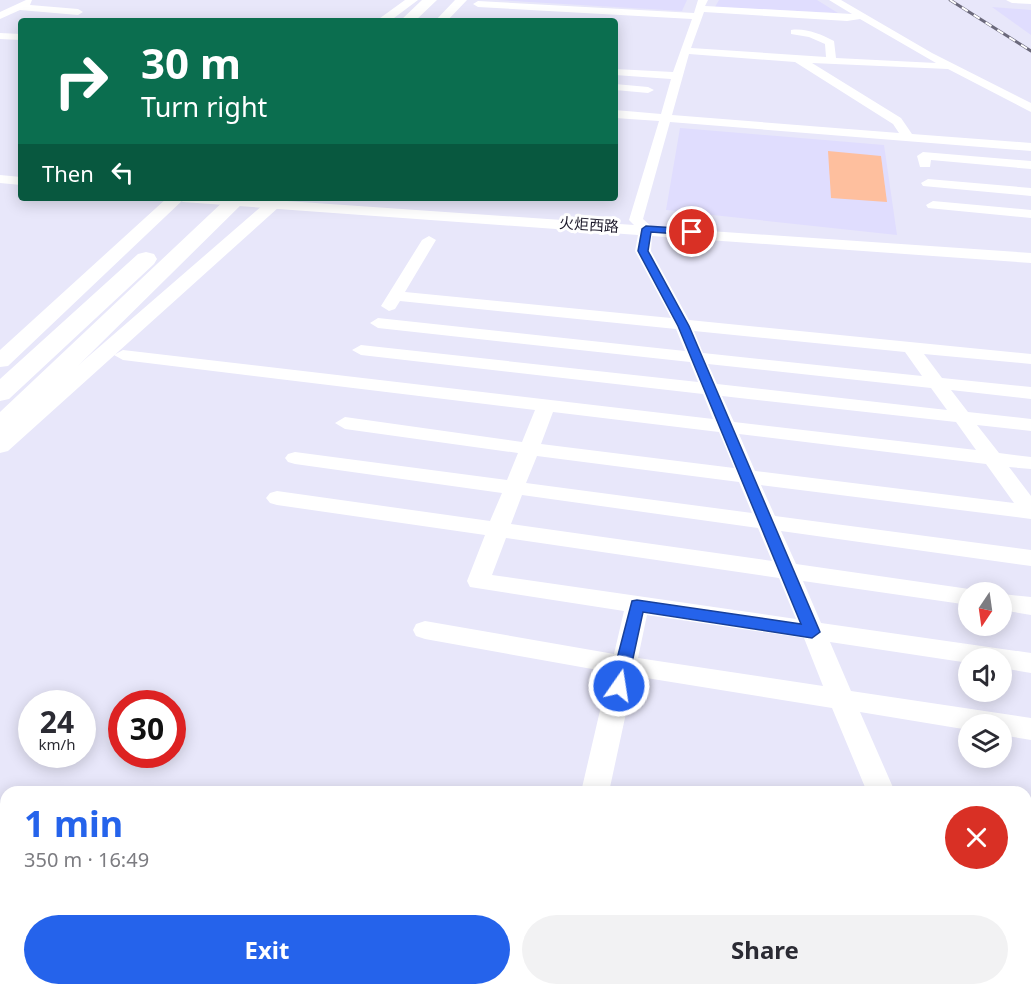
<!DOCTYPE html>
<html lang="en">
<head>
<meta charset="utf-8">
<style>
	body { margin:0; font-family:"Noto Sans","Noto Sans SC",sans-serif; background:#f2f2f3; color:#2b2b33; height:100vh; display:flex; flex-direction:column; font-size:22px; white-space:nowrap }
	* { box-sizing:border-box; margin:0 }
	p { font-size:20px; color:#7c7c81 }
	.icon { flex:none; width:33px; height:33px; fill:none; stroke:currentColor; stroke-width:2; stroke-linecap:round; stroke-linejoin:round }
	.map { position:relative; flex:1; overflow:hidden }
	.panel { position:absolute; left:0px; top:786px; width:1032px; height:210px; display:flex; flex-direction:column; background:#fff; border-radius:18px 18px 0 0; box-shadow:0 3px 15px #0003 }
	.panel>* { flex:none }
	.hud { position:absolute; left:18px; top:18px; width:600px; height:183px; border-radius:6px; box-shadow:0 3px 15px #0003; background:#0b6e4f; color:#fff; overflow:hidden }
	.needle { width:39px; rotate:193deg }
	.tools { position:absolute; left:958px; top:582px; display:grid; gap:12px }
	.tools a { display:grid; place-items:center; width:54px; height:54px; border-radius:50%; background:#fff; box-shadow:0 3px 15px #0003; font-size:30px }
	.speed { position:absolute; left:18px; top:690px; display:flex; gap:12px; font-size:30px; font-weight:700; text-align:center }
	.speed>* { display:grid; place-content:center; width:78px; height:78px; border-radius:50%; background:#fff; box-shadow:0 3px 15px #0003; line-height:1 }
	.speed small { font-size:15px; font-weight:400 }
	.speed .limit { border:9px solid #d22; background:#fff; color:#111 }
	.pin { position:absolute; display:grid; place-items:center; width:51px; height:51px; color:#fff; margin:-26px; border:3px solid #fff; border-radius:50%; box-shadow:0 2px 6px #0007 }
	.me { position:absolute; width:66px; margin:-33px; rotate:13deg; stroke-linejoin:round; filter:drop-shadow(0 0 4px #0008) }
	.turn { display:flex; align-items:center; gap:21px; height:126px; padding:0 24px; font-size:27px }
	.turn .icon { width:78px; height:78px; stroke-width:2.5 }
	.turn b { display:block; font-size:42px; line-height:51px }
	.then { display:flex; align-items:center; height:57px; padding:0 24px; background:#0003; gap:12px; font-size:22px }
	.round { display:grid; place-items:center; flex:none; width:63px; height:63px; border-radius:32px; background:#f2f2f3 }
	.headline { display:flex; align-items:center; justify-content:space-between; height:102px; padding:0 24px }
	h1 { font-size:36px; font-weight:700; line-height:45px; color:#2563eb }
	.action { display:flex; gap:12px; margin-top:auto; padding:12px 24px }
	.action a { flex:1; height:69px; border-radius:36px; background:#2563eb; color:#fff; font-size:24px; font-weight:700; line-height:69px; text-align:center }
	.action a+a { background:#f2f2f3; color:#2b2b33 }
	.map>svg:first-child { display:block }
	.built { fill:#e0ddfe }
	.green { fill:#febf9e }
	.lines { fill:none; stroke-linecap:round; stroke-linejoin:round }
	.minor { fill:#fff; fill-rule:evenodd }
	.major { fill:#fff; fill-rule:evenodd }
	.highway { fill:#fff; fill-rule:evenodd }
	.rail-casing { stroke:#6b697b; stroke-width:3 }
	.rail { stroke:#fff; stroke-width:2; stroke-dasharray:7; stroke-linecap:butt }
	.route { fill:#2563eb; stroke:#184099; stroke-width:1.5 }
	.labels { text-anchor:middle; stroke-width:6; stroke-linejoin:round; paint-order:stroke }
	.far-street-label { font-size:15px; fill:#1d1a2b; stroke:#fff }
</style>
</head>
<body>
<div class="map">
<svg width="1031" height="996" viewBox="0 0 1031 996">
	<rect width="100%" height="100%" fill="#e8e7fa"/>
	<path class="built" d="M497,0H687L682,11Z
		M719,0H817L838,13L715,7Z
		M992,7L1031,10V35Z
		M680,128L884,145L897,235L666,210Z"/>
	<path class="green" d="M828,151L881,156L887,202L831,198Z"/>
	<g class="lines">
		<path class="minor" d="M26,0H32L30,5L78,9L83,12L78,15L20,10L0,19V12Z
			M698,0H708L705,6L852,14L829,0H841L932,53L1031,103V112L1027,110L948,69L812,63L901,118L912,134L1031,143V151L670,122L643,219L652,227L1031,253V263L652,236L651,251L689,320L1031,354V364L924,354L942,378L1031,387V399L951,390L968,412L1031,419V431L977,425L999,453L1031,457V469L1009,467L1031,496V519L761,485L775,516L1031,550V566L781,531L796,564L969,589L978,592H969V605L803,581L821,623L1031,653V673L1002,668V658H969V663L830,642L851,691L1031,718V740L1002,735V724H969V730L860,712L895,792H867L832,708L634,676L609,792H581L609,672L425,639L416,636L413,630L416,624L425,621L614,654L624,611L470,587L467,581L485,535L277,505L270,503L266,498L270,493L277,491L490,521L502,493L295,464L288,462L285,458L288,454L295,452L507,480L518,453L345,429L335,423L345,417L522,442L535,410L123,360L114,355L123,350L713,419L703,394L361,355L352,350L361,345L698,382L690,362L378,328L370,323L378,318L685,351L676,329L400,301L395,309L389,311L381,306L422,240L429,236L436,240L405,292L671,318L635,251L638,235L183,202L176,198H242L634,225L629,220L659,121L615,118V110L661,114L671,79L615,75V69L673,72L692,19L478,7L473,4L478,1L694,13ZM704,12L847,21L860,19L936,63L836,58L834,41C820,34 806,28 791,30V34L809,37L825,44L826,57L691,48ZM689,54L795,62L893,124L899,133L672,115ZM694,331L905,352L922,376L703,353ZM708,364L931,388L947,410L717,384ZM722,396L956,422L976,450L734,422ZM553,412L719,432L734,468L541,444ZM739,434L986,464L1014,503L755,471ZM537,456L739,482L752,513L526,483ZM522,495L758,528L772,561L511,524ZM506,538L779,578L796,619L492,575ZM647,615L804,638L823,686L638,658Z
			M486,18H503L508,21H481Z
			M0,33L21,34V40L0,39Z
			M615,84L648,87L654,90L648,93L615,90Z
			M923,152L1031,161V169L931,160L930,167H920L917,156Z
			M0,175L21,177V185L0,183Z
			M928,179L1031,188V196L923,186L921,183Z
			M933,201L1031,210V218L928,208L926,205Z
			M1002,594L1031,597V615L1002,610Z
			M0,862L6,864V892L0,890Z
			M42,990H74V996H42Z
			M388,990H471L473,996H421L420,992L418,996H386Z
			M947,990H980L982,996H949Z"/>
		<path class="major" d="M405,0H418L390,21H376Z
			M455,0H467L447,21H435Z
			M1006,0H1031V4L1012,3Z
			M167,198H185L8,366L0,367V350Z
			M271,198H289L8,451L0,453V433Z"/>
		<path class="highway" d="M422,0H437L415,21H400Z
			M227,198H248L10,433L0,435V412Z
			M146,252L154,254L157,259L154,264L9,399L0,401V379L138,254Z"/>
		<g class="rail-casing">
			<path id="rail" d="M950,0L1031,51"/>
		</g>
		<use href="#rail" class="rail"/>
	</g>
	<path class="route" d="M646,226L692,229L696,232L692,235L651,232L648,251L689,326L820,632L812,638L643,612L627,686L624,691H613L610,686L632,601L637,600L801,624L678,326L638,251L642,229Z"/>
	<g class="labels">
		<g class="far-street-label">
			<text transform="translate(589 225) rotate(4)" y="5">火炬西路</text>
		</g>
	</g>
</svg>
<div class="tools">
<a><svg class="needle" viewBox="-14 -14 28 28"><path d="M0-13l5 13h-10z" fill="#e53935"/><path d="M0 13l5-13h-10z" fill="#7c7c81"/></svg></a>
<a><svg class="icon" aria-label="sound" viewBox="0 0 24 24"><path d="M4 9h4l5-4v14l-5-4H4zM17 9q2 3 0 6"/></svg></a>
<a><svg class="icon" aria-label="layers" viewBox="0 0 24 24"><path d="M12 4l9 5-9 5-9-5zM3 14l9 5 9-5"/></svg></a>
</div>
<div class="speed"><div>24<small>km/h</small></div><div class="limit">30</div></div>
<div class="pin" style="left:692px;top:232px;background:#d93025"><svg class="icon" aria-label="arrive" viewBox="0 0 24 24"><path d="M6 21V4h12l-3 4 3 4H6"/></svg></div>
<svg class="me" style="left:619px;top:686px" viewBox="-20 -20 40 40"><circle r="17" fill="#2563eb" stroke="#fff" stroke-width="3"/><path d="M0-11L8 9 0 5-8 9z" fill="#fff"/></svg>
<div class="hud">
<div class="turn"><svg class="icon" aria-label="right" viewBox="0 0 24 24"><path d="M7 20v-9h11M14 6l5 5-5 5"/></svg><div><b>30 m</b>Turn right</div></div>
<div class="then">Then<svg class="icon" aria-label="left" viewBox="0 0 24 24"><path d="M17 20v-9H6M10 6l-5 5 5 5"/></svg></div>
</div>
<section class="panel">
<div class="headline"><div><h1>1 min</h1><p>350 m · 16:49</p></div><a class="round" style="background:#d93025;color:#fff"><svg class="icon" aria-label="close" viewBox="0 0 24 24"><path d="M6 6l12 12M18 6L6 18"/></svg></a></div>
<div class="action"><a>Exit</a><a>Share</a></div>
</section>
</div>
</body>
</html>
